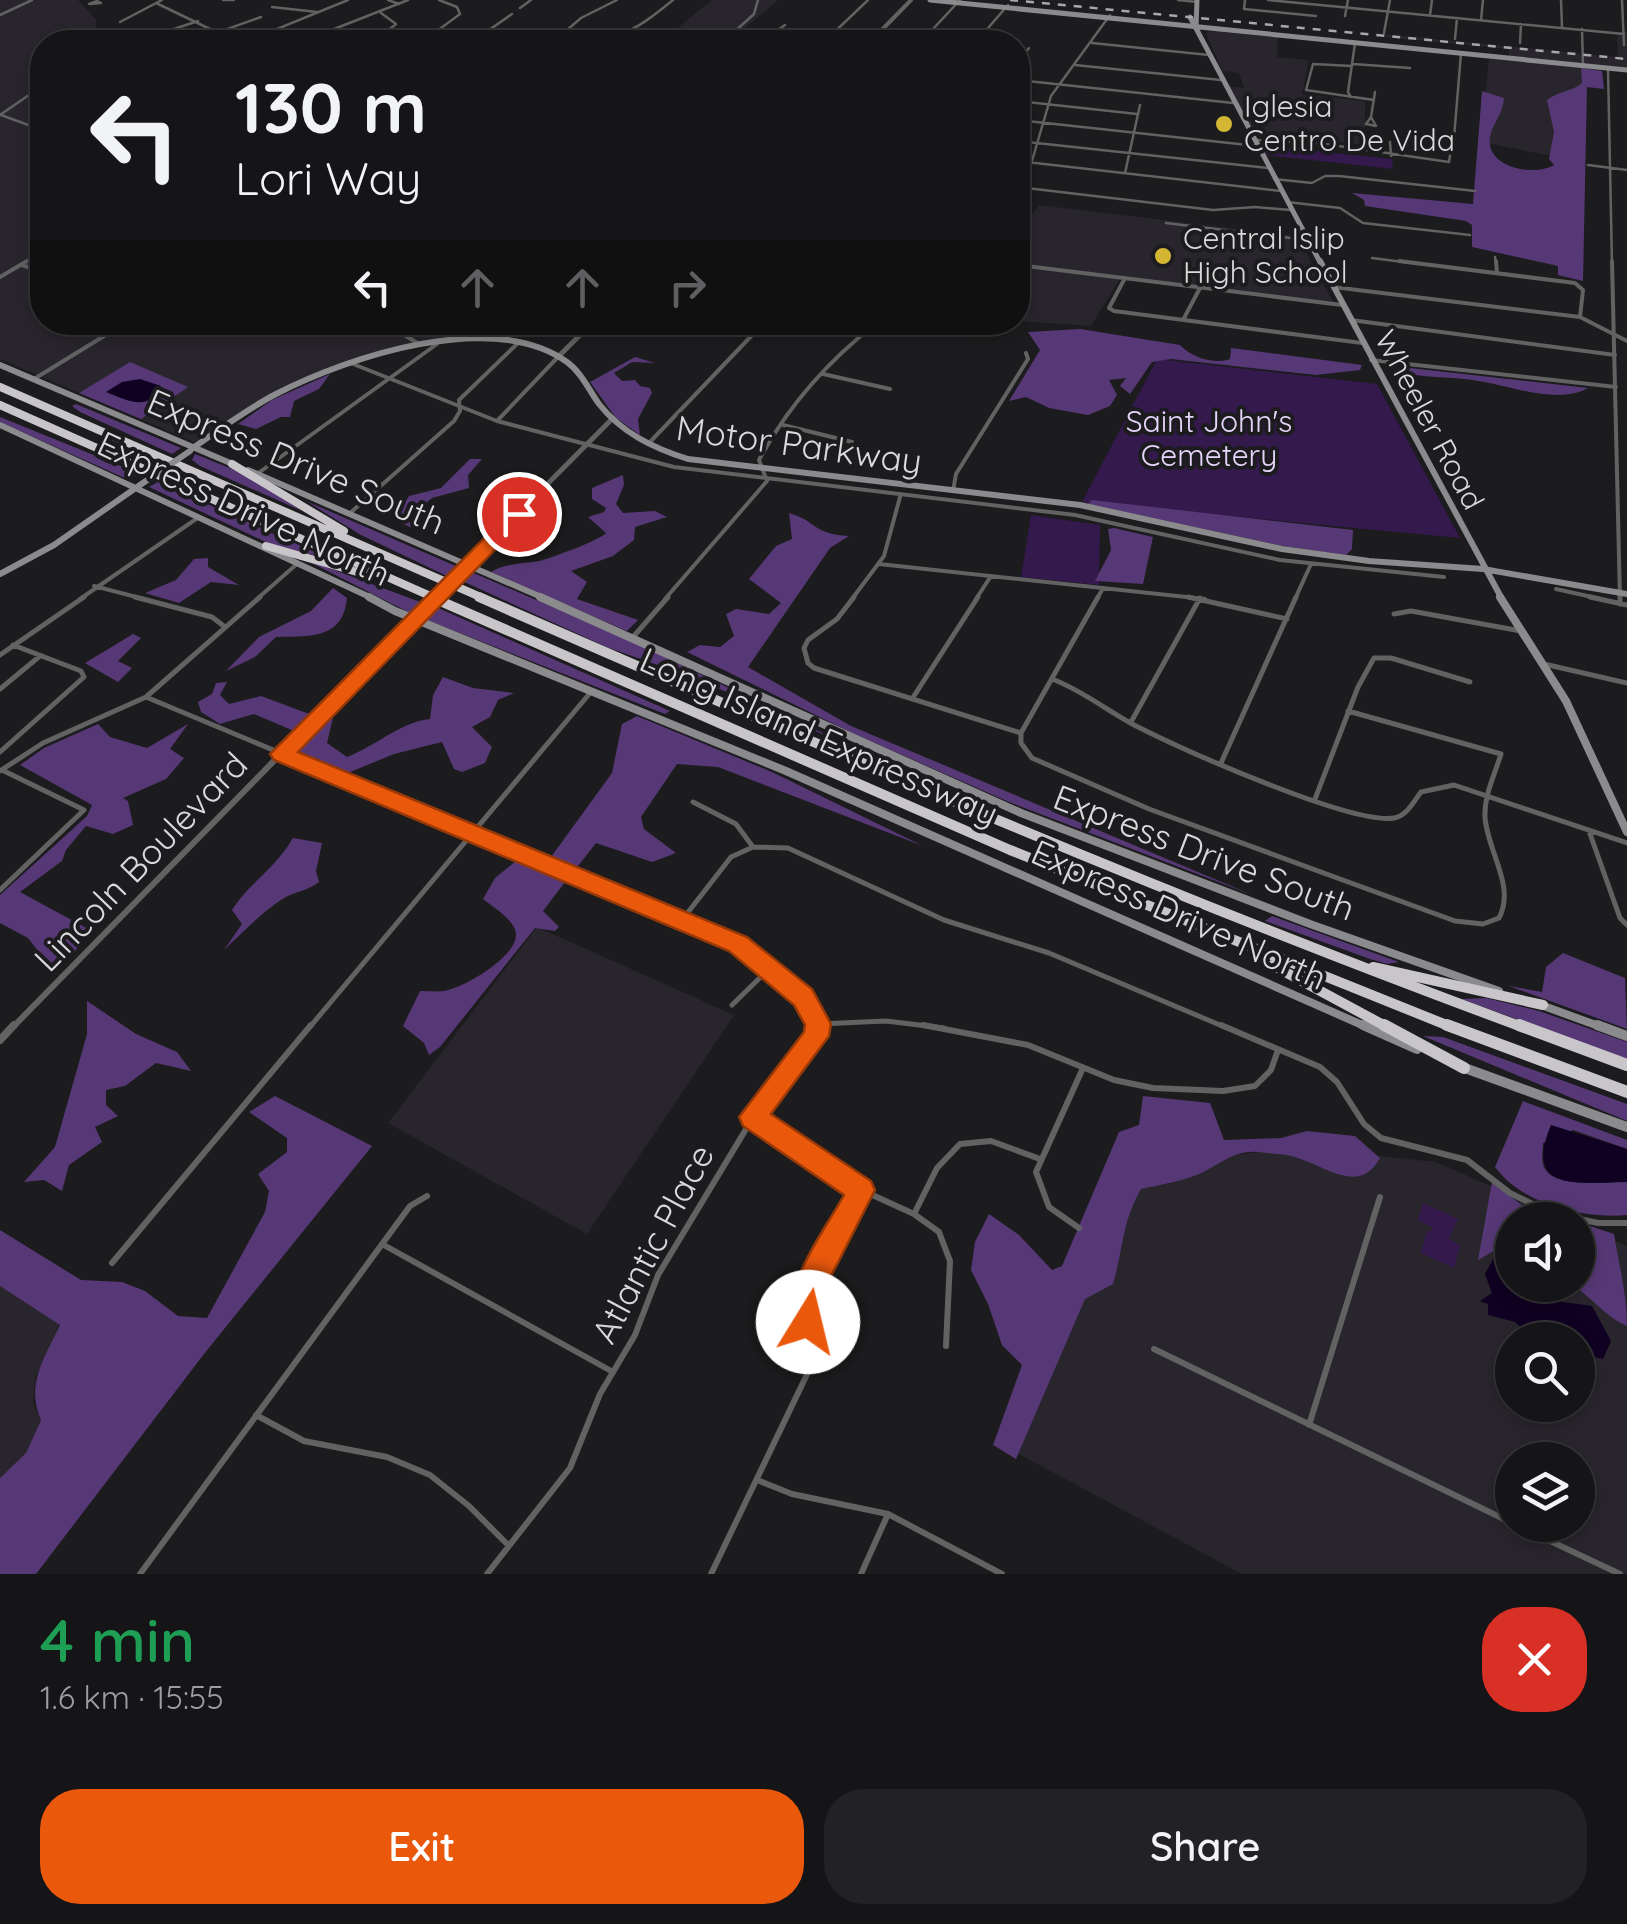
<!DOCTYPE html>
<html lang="en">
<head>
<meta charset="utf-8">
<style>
	body { margin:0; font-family:Quicksand,sans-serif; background:#222123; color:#f1f3f6; height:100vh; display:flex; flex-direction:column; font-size:38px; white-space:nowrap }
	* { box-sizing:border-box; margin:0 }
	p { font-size:32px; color:#9d9ea1 }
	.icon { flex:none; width:55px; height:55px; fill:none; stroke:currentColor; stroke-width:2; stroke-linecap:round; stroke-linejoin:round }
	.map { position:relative; height:1574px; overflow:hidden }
	.side { display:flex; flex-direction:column; background:#151416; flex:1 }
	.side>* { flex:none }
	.top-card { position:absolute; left:30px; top:30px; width:1000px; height:305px; border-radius:40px; box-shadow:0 5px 15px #0003,0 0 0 2px #343335; background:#151416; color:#f1f3f6; overflow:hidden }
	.fabs { position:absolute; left:1495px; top:1202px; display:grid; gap:20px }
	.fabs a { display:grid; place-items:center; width:100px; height:100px; border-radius:50%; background:#151416; box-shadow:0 5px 15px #0003,0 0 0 2px #343335; font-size:50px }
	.pin { position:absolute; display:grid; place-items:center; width:85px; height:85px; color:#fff; margin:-42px; border:5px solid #fff; border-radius:50%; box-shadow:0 2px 10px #0007 }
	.me { position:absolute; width:110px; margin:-55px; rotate:9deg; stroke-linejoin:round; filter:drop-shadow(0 0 8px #0008) }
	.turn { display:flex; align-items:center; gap:35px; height:210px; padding:0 40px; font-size:45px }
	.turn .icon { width:130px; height:130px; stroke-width:2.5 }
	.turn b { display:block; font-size:70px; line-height:85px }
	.lanes { display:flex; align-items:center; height:95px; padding:0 40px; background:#0003; justify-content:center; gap:50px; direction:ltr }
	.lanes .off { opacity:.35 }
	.round { display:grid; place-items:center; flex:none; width:105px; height:105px; border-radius:40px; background:#222123 }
	.overview { display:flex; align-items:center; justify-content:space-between; height:170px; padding:0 40px }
	h1 { font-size:60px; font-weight:600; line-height:75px; color:#1e9e55 }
	.primary-button { display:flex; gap:20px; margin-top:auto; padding:20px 40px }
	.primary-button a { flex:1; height:115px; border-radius:40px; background:#ea580c; color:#fff; font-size:40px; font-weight:600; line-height:115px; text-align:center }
	.primary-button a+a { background:#222123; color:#f1f3f6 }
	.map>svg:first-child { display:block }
	.built { fill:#28252c; fill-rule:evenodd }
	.green { fill:#33194c }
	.forest { fill:#573876 }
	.water { fill:#100022 }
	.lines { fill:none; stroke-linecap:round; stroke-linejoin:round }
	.minor-far3 { stroke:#626263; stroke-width:2.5 }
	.minor-far2 { stroke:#626263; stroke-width:4 }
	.minor-far1 { stroke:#626263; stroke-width:5 }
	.minor { stroke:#626263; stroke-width:6 }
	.tertiary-far3 { stroke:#626263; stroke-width:4 }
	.tertiary-far2 { stroke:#626263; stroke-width:5 }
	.tertiary-far1 { stroke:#626263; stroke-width:6 }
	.tertiary { stroke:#626263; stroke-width:8 }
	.secondary-far3 { stroke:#8b8a8c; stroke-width:5 }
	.secondary-far2 { stroke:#8b8a8c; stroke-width:6 }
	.secondary-far1 { stroke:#8b8a8c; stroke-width:8 }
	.secondary { stroke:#8b8a8c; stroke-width:10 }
	.motorway-far2 { stroke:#c8c6c9; stroke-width:8 }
	.motorway-far1 { stroke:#c8c6c9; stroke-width:10 }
	.motorway { stroke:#c8c6c9; stroke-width:12 }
	.rail { stroke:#a8a7a9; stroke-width:2.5; stroke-dasharray:8 8; stroke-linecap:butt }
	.tertiary-bridge-far1 { stroke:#626263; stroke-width:5 }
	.tertiary-bridge { stroke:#626263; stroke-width:6 }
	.secondary-bridge { stroke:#8b8a8c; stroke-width:6 }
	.route { fill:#ea580c; stroke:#983908; stroke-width:2.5 }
	.poi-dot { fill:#d4b635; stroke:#1c1b1d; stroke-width:4 }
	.labels { text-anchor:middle; stroke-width:8; stroke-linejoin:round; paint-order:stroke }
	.far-poi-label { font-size:30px; fill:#d9d8da; stroke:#1c1b1d; text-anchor:start }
	.far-street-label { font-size:30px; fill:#d9d8da; stroke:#1c1b1d }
	.far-park-label { font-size:30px; fill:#e6d5fb; stroke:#1c1b1d }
	.street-label { font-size:35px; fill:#d9d8da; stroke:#1c1b1d }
</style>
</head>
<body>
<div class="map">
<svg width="1627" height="1574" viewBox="0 0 1627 1574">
	<rect width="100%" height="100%" fill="#1c1b1d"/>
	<path class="built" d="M0,0H78L96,20L97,42H42V322L458,323L457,336L383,353L260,400L194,442L0,359Z
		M712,0H778L728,42H660Z
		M1211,31L1278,37L1277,57L1309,60L1302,94L1365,101V145L1255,134L1229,86L1244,88L1239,73L1222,71L1206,33Z
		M1627,32V68L1587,64L1586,95L1558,157L1481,142L1489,59L1509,61V49L1384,37V34L1618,57L1617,34Z
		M1039,205L1297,236L1334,303L1121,277L1091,326L1018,321V234Z
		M537,927L734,1015L587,1234L388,1123Z
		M1297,1147L1436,1162L1569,1220H1512V1285H1578V1224L1627,1246V1574H1242L1013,1451L1122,1186L1189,1161ZM1512,1340H1578V1405H1512ZM1512,1460H1578V1525H1512Z
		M0,1286L60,1324L35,1379L33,1403L41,1420L26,1453L0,1478Z"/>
	<path class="green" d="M1260,145L1392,159L1393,169L1265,155Z
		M1157,359L1377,384L1460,538L1082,502Z
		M1031,515L1100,525L1099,585L1021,577Z
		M1423,1203L1458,1219L1449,1239L1460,1245L1454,1268L1421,1253L1427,1230L1431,1232L1433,1228L1418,1220Z"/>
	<path class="forest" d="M1581,68L1602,71L1604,89L1587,87L1583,281L1558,275V266L1472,247V225L1466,221L1365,206L1364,200L1352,193L1473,204L1482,91L1504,98C1503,114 1493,122 1490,137C1485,168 1535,177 1554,165L1549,159L1554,132L1547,100C1560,90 1572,92 1582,83Z
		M1080,329L1180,345C1191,357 1214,365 1230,359L1231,348L1362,365L1360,370L1316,375L1171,359L1152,362L1130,394L1120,386L1126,378L1109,380L1117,395L1110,406L1088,415L1049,408L1026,397L1009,401L1040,350L1028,332Z
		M635,357L655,363L632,362L614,373L622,381L635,380L640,386L650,388L652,393L638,419L640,435L616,418L590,382Z
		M130,362L188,387L141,419L79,393Z
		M1410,368L1588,388C1558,405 1511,386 1479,381C1457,377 1432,378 1408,374L1405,371Z
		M330,374L319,389L294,401L290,417H281L256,429L238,424L272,400Z
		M76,404L181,448L172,454L80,412L72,406Z
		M0,417L138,473L129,480L0,422Z
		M195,454L249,476L302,511L200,466L192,460Z
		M470,459H482L468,475L469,488L432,498L419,509L421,520L417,530L394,520L409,496L441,488Z
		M623,475L624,485L616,504L623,513L655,511L667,517L635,527L634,540L613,556L571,571L587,582L577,599L638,620L627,631L491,572C506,563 522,564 539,561C549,559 600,540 606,533L588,517L604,512L606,508L592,499V488Z
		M158,482L330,559L270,544L149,487Z
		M1092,500L1353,530L1352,549L1346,555L1283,546L1088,504Z
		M306,501L458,567L449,577L361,535Z
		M789,513C819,522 812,534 849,536L830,548L748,667L851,726L1255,896L1009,802L850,732L687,652L700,645L720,647L734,636L726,614L736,609L769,614L781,603L749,579L776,546L792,539Z
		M1114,528L1153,537L1143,584L1095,581L1111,550L1108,529Z
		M208,558V567L239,585L211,582L179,603L145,593L176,580L194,559Z
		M304,559L423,603L410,613Z
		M469,571L631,641L852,747L692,677L609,648L460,580Z
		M333,588L347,598C343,640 309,636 276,637L255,657L226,671L259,637L311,611Z
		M436,607L670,711L665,714L422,618Z
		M133,634L141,638L118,661L132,668L118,682L85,663Z
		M443,677L473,688L514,693L498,700L490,717L472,727L492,747L485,763L462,772L454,769L442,742L394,754L343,775L291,750L323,715L333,718L327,743L347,757C376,746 400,722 430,719L433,695Z
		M227,682L220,695L229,704L261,696L312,715L294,731L254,714L220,724L201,712L198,702L212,694L216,683Z
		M637,716L772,772L923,846L718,767L677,764L641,817L644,829L676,853L652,862L596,843L575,870L551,857L612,773L622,724Z
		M98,724L110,737L147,748L188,724L170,749L184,758L166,779L123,798L128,801L133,825L113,834L86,826L66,850L62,861L20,892L90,930L75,951L49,965L28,938L0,923V895L87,816L92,805L20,765L44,748Z
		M293,838L322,843L316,871L319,882C306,892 294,891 281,900C260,914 242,933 224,950L242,924L232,910C251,881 274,870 293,838Z
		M516,861L565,882L543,911L559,927L555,931L535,928L440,1047L429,1055L424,1043L403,1026L420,991C427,991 436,992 444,991C464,988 517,957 516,934C515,920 493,907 483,899L495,878Z
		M1272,916L1399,962L1387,964L1370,959L1265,921Z
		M1563,953L1625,978L1627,1029L1509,986L1542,992L1546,967Z
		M1486,998L1539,1011L1627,1042V1059L1461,999Z
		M87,1001L136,1034L177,1052L191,1071L156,1063L125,1086L106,1090V1105L118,1116L95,1127L102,1142L69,1165L62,1191L44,1180L24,1182L55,1147L87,1034Z
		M1423,1036L1443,1037L1627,1104V1121Z
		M275,1096L372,1146L204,1354L36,1574H0V1478L26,1453L41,1420C25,1385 45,1357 60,1325L0,1286V1230L81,1280L122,1282L145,1291L178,1316L207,1318L265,1212L269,1191L258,1174L287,1152V1138L249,1112Z
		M1143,1096L1210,1103L1224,1140L1281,1138L1307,1131L1355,1136L1380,1158C1360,1195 1326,1167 1298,1158C1286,1154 1272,1154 1259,1152C1232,1149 1218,1167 1194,1176C1178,1182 1158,1185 1141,1189C1121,1225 1124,1247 1113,1284L1085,1299L1016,1459L993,1445L1022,1365L1002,1345L988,1304L971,1270L975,1242L989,1214L1019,1235L1052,1270L1062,1266L1119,1132L1139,1125Z
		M1523,1101L1627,1140V1149L1573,1130L1543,1143C1543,1150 1541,1160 1544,1167C1553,1189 1607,1182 1627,1182V1215C1583,1219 1523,1205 1495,1167Z
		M1492,1182L1528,1210L1570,1220H1512V1255L1499,1248L1478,1260Z
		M1578,1222L1614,1234C1619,1266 1627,1293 1627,1326C1606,1317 1592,1298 1573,1285H1578Z"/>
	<path class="water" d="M140,379L161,386C148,413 127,400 106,392L122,382Z
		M1551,1125L1627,1149V1182C1581,1182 1522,1194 1551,1125Z
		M1498,1250L1512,1262V1285H1540L1563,1302L1592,1306L1611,1341L1603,1359L1578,1353V1340H1535L1515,1322L1488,1315V1304L1480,1301L1492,1293L1485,1274Z"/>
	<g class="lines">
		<path class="minor-far3" d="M223,0H234
			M388,0L399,4
			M1178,0L1197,2
			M1245,0L1244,9L1316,16
			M1268,0L1624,34
			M1561,0L1562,27
			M1622,0L1624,45
			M97,1L101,3L89,4Z
			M156,3L237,42
			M272,7L317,12
			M520,8L531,0
			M0,15L32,0
			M1430,15L1432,0
			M1345,16L1348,0
			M1481,20L1483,0
			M120,22L162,0
			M1582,29L1583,65
			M563,33C618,43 631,34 673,0
			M1384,33L1390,0
			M1455,39L1457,18
			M135,42L198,21
			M191,42L261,17
			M245,42L348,0
			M301,42L408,0
			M374,42L396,24L381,13
			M422,42L460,14L457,7L439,0
			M472,42L512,14
			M553,42L581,18L617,0
			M723,42L754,14L758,0
			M761,42L785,25
			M824,42L868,0
			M921,42L960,0
			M976,42L1008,5
			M1092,43L1209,55
			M1520,43L1521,24
			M1018,62L1029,48
			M1353,64L1410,68
			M1075,65L1221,80
			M1352,66L1313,64L1306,90L1374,100
			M1608,68L1612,264
			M1018,80L1233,103
			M1351,97L1348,92L1355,43
			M1018,101L1137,114
			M0,115L42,86
			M1,115L42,130
			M1371,117L1376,126L1366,124Z
			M1371,117L1375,92
			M1018,120L1257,146
			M1454,138L1461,53
			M1255,140L1318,143L1449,162L1451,149
			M1018,141L1268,168
			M1390,142L1391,156
			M1018,161L1281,191
			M1588,165L1627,170
			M1125,173L1140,105
			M1274,179L1312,183L1325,176H1339L1475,191
			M1018,187L1213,210L1255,207L1291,210
			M1020,202L1051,96L1110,15
			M1287,202L1340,208L1363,223L1470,235
			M1166,223L1307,240
			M1495,257L1496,264
			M1372,258L1419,264
			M23,264L42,253"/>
		<path class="minor-far2" d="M1399,261L1575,283L1583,290L1580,317
			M1496,261L1497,273
			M1612,261L1620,599
			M22,265L42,272
			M1018,265L1342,305
			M0,277L27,261
			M1125,278L1109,308L1114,311L1362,343
			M1333,287L1580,317L1627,341
			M1183,320L1200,288
			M1351,320L1615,355
			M383,322L419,344
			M1371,360L1616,387
			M353,364L497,421L674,467L1075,515L1280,560L1444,577
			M823,374L890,389
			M34,379L127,322
			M497,421L557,358
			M783,425L852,442
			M649,443L757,330
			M257,474L437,344
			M953,491L956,474L1028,359L1026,353
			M349,514L454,421L460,411L459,400L519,342
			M879,564L1205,599
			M94,586L144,599
			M1556,589L1601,599
			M80,599L199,517
			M257,599L298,563
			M665,599L767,481L759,460C788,406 830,359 878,322
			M852,599L884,556L900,497
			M976,599L991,576
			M1097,599L1103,588
			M1295,599L1311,564"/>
		<path class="minor-far1" d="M135,597L212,617L225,627
			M854,597L837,619L808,640L804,648L808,663L814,668L1021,733
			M1098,597L1021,733V743L1032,758L1149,809L1455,921L1483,924L1499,918C1516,886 1487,851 1485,817C1484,795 1495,774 1501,754L1348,711
			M1188,597L1287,619
			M1590,597L1627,605
			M1620,597V604
			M1394,614L1411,611L1521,631
			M633,637L668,597
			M0,655L84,597
			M1544,664L1627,683
			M1052,679C1084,691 1110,713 1140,728C1184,750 1351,825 1394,818C1407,816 1414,801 1421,792L1454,785L1627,843
			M0,689L40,656
			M146,697L738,944L803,997L818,1028
			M912,699L978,597
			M1131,722L1200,598
			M0,752L84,677L81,671L13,645
			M1221,763L1296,597
			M0,771L43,743L146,697L260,597
			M1315,799L1358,687L1374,658H1391L1470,682
			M693,802L736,824L753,847
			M1589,831L1620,918L1627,925
			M0,890L84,810L2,770
			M682,920L731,857L753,847L788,848L944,920L1049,953L1227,1028
			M732,1005L770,968
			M819,1024L886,1021L944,1028
			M309,1028L590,693"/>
		<path class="minor" d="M923,1025L1028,1045L1114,1080L1153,1088L1223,1091L1255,1086L1271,1070L1278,1050
			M1221,1025L1320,1067L1337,1082L1364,1124L1381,1138L1467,1160L1510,1193L1551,1213L1598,1223H1627
			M753,1117L844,1182L914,1214L939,1232L950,1261L946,1346
			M914,1214L937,1168L960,1144L991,1141L1040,1159
			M1079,1228L1049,1207L1036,1172L1083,1068
			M382,1244L613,1372
			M112,1263L311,1025
			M1154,1349L1512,1523
			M256,1415L304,1441L387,1457L430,1475L469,1506L509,1546
			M1309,1425L1380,1197
			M757,1480L792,1494L888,1514L1002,1574
			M1516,1525L1620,1574
			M140,1574L410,1206L427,1196
			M487,1574L570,1468L600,1394L635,1335L658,1275L760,1106L811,1047L819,1025
			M711,1574L812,1364L807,1294L861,1190
			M861,1574L888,1514"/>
		<path class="tertiary-far3" d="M870,42L911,0"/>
		<path class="tertiary-far2" d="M558,357L593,322
			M461,571L612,419"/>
		<path class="tertiary-far1" d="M12,1028L419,613"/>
		<path class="tertiary" d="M0,1040L14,1025"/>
		<path class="secondary-far3" d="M930,0L1627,70
			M1190,17L1321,264
			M1196,27L1197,0"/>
		<path class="secondary-far2" d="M1320,261L1502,599
			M0,365L235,465
			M0,425L374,599
			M193,448C220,429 247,409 276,394C350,356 492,309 567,362C581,372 589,390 599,404C622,433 653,448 688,459L1080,505L1282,549L1369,561L1483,569L1627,594
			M248,470L546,599
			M0,574L54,545L140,485"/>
		<path class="secondary-far1" d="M369,597L395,611L786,771L1369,1028
			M540,597L1021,813L1310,924L1499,991
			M1500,597L1566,701L1627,832
			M1541,1005L1604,1028"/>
		<path class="secondary" d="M1363,1025L1417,1049
			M1597,1025L1627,1036
			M1462,1067L1627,1127"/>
		<path class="motorway-far2" d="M0,387L485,599
			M0,405L437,599
			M232,464L344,531
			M266,546L371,576"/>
		<path class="motorway-far1" d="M431,597L1010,850L1454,1028
			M479,597C824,748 1171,898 1525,1028
			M1272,965L1389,1028
			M1373,967L1543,1005"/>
		<path class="motorway" d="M1384,1025L1464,1068
			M1447,1025L1627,1092
			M1519,1025L1627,1065"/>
		<path class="rail" d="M1010,0L1627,59"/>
		<path class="tertiary-bridge-far1" d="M433,599L461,571"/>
		<path class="tertiary-bridge" d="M419,613L435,597"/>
		<path class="secondary-bridge" d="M140,485L190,451"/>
	</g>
	<path class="route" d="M519,508L526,510V518L298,752L747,937L812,989L831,1024L829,1036L771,1114L871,1181L875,1190L821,1296L823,1322L818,1333L808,1337L797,1333C778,1287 823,1234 844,1195L743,1126L739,1117L804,1032L805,1025L794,1005L729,951L274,760L270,754L512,510Z"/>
	<g class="poi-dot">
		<circle cx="1224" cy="124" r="10"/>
		<circle cx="1163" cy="256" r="10"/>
	</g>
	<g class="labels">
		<g class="far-poi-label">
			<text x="1244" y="117">Iglesia<tspan x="1244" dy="34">Centro De Vida</tspan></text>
			<text x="1183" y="249">Central Islip<tspan x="1183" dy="34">High School</tspan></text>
		</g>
		<g class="far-street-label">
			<text transform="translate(1429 420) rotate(62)" y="10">Wheeler Road</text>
		</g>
		<g class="far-park-label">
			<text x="1209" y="432">Saint John's<tspan x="1209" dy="34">Cemetery</tspan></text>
		</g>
		<g class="street-label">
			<text transform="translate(799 445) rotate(8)" y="12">Motor Parkway</text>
			<text transform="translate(296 462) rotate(23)" y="12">Express Drive South</text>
			<text transform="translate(244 509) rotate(25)" y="12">Express Drive North</text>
			<text transform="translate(819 737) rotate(24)" y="12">Long Island Expressway</text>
			<text transform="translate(1204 853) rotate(21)" y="12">Express Drive South</text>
			<text transform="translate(141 862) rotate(-46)" y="12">Lincoln Boulevard</text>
			<text transform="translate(1179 915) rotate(24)" y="12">Express Drive North</text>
			<text transform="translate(653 1244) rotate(-62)" y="12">Atlantic Place</text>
		</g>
	</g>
</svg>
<div class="fabs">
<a><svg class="icon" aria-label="sound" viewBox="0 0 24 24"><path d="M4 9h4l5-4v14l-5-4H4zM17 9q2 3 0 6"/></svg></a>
<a><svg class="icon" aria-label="search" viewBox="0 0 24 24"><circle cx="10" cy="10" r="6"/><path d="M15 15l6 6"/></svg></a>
<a><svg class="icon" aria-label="layers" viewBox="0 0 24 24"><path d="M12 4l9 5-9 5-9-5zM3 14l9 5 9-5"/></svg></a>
</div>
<div class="pin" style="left:519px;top:514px;background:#d93025"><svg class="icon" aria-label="arrive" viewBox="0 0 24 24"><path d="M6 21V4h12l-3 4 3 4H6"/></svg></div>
<svg class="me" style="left:808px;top:1322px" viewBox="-20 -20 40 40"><circle r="19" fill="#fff"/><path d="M0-13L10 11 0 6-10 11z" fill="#ea580c"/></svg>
<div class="top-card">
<div class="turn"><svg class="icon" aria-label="left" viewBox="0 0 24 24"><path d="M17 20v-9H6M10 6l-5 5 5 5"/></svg><div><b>130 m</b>Lori Way</div></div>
<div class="lanes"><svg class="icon" aria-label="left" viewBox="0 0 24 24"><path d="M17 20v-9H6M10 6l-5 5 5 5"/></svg><svg class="icon off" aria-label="ahead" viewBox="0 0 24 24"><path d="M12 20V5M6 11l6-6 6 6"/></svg><svg class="icon off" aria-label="ahead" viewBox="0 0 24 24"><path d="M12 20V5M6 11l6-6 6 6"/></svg><svg class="icon off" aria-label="right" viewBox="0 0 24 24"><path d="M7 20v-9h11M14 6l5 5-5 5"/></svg></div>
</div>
</div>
<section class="side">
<div class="overview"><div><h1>4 min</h1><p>1.6 km · 15:55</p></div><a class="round" style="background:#d93025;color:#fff"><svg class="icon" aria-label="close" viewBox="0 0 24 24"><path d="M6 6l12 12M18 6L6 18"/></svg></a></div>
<div class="primary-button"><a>Exit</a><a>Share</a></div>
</section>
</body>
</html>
